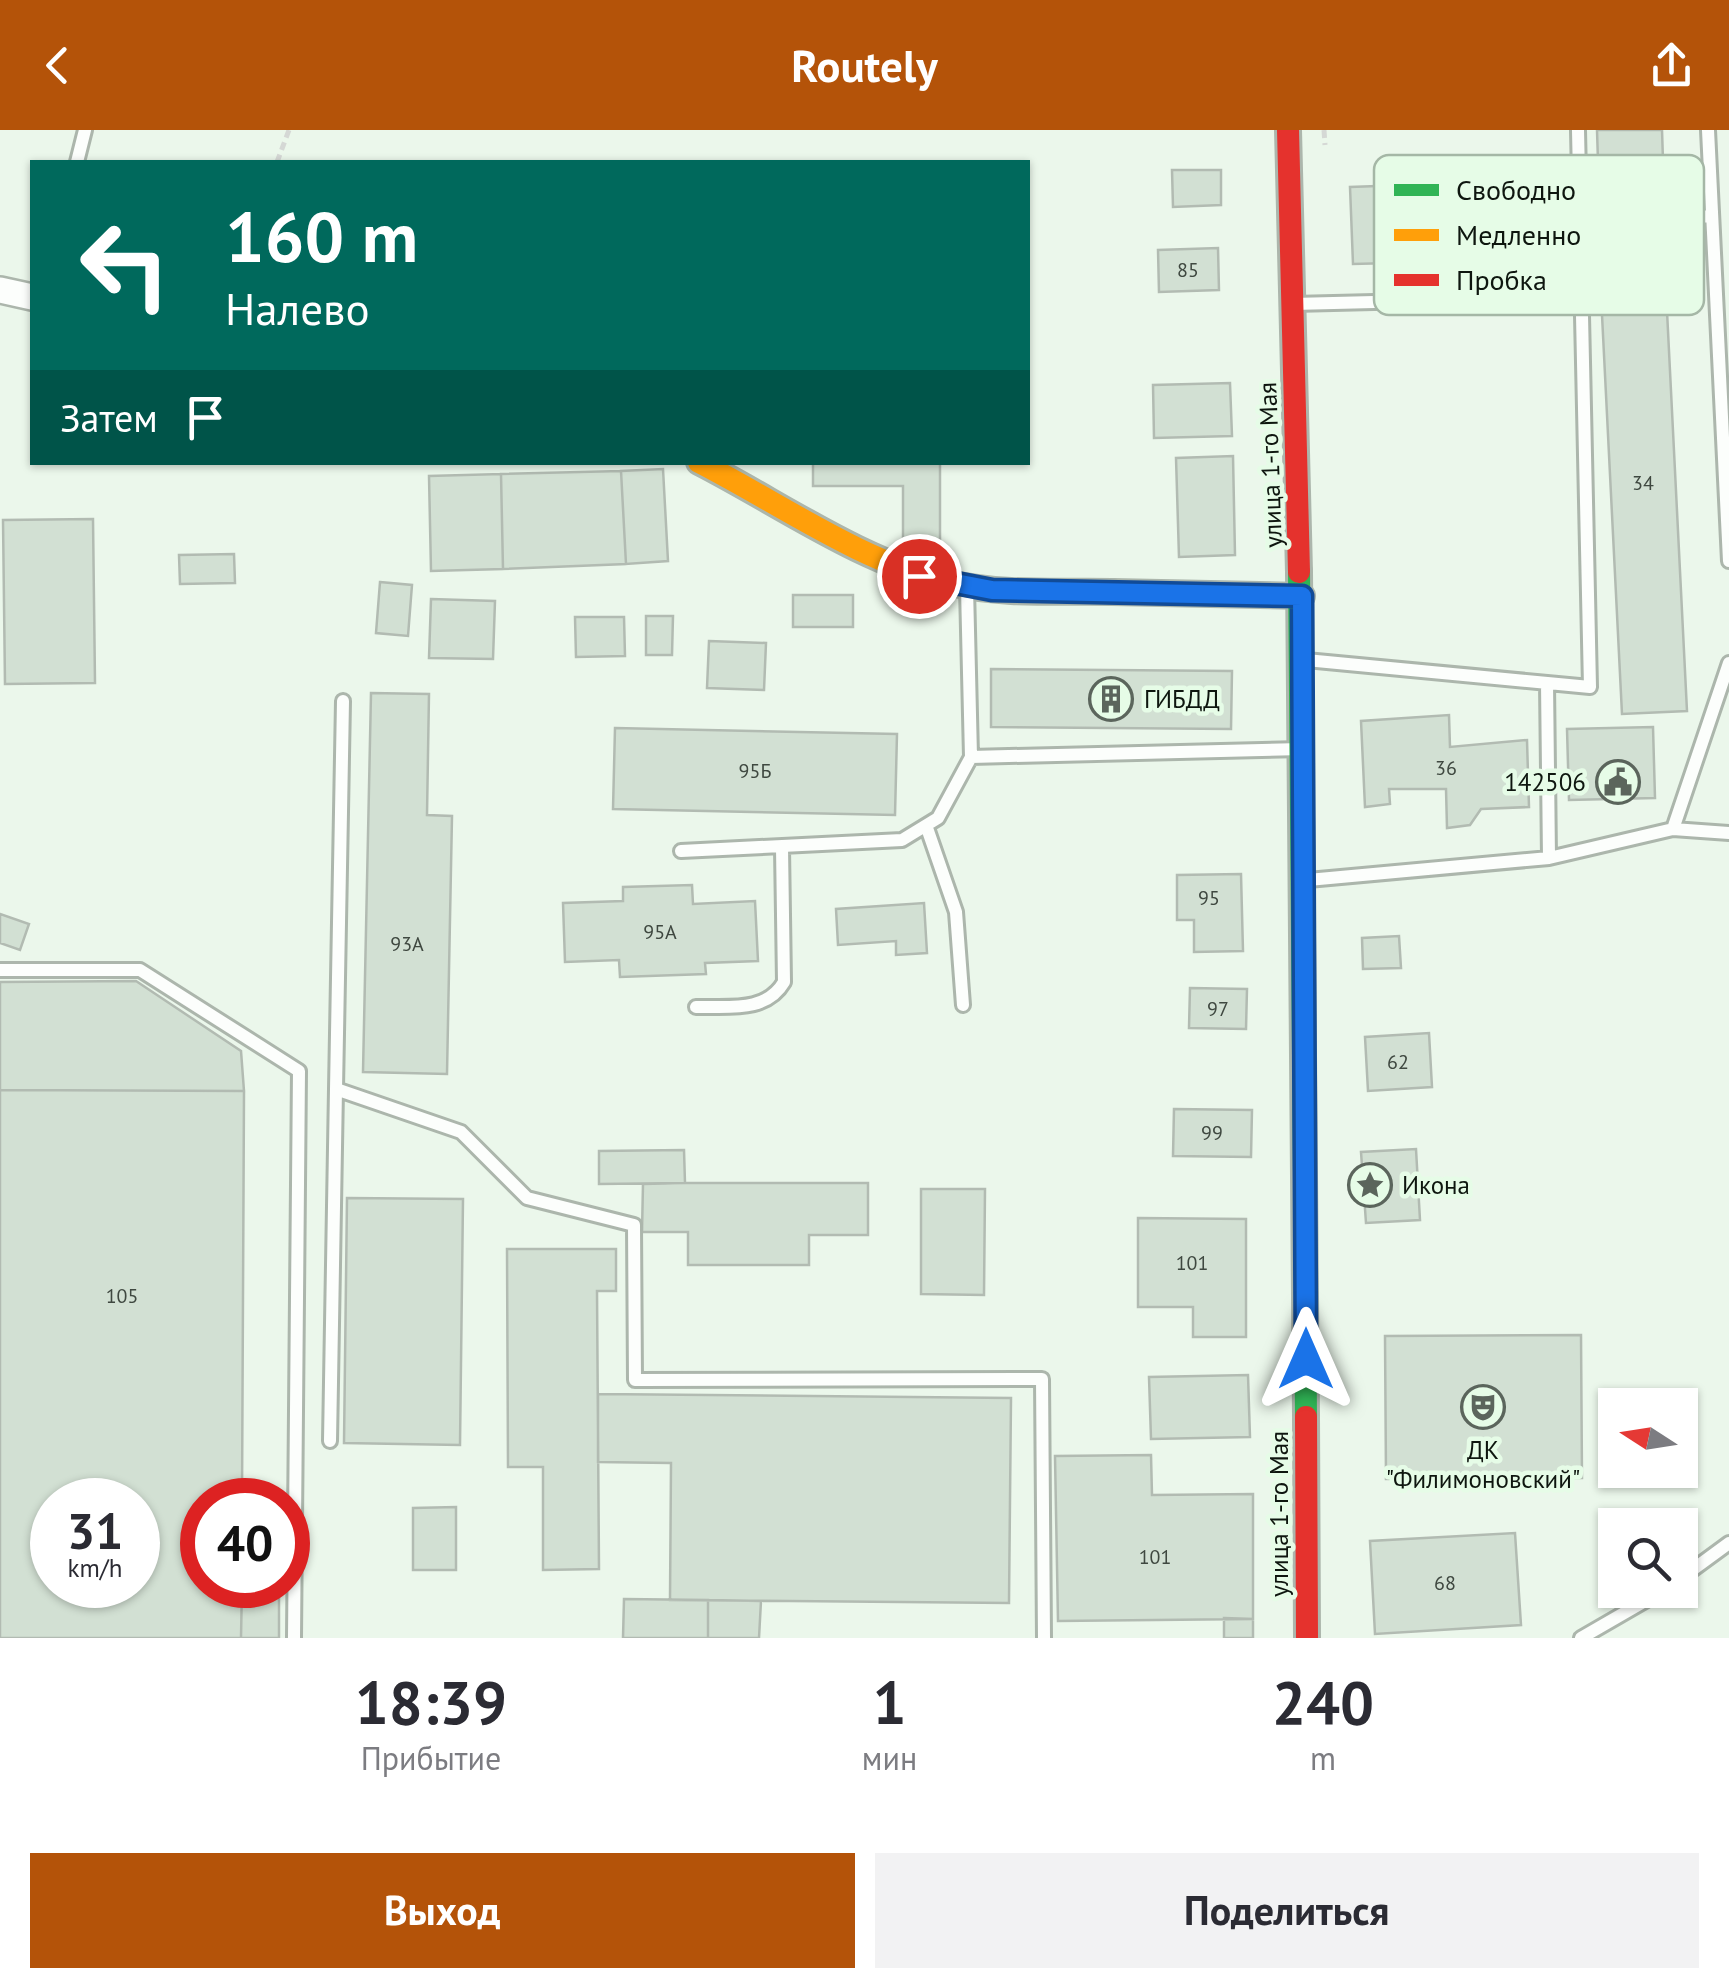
<!DOCTYPE html>
<html lang="ru">
<head>
<meta charset="utf-8">
<style>
	body { margin:0; font-family:"PT Sans",sans-serif; background:#f2f2f3; color:#2b2b33; height:100vh; display:flex; flex-direction:column; font-size:38px; white-space:nowrap }
	* { box-sizing:border-box; margin:0 }
	p { font-size:32px; color:#7c7c81 }
	.icon { flex:none; width:55px; height:55px; fill:none; stroke:currentColor; stroke-width:2; stroke-linecap:round; stroke-linejoin:round }
	.map { position:relative; height:1508px; overflow:hidden }
	.side { display:flex; flex-direction:column; background:#fff; flex:1 }
	.side>* { flex:none }
	.top-card { position:absolute; left:30px; top:30px; width:1000px; height:305px; border-radius:0px; box-shadow:0 2px 8px #0004; background:#00695c; color:#fff; overflow:hidden }
	.needle { width:65px; rotate:282deg }
	.buttons { position:absolute; left:1598px; top:1258px; display:grid; gap:20px }
	.buttons a { display:grid; place-items:center; width:100px; height:100px; border-radius:0px; background:#fff; box-shadow:0 2px 8px #0004; font-size:50px }
	.speed { position:absolute; left:30px; top:1348px; display:flex; gap:20px; font-size:50px; font-weight:700; text-align:center }
	.speed>* { display:grid; place-content:center; width:130px; height:130px; border-radius:50%; background:#fff; box-shadow:0 2px 8px #0004; line-height:1 }
	.speed small { font-size:25px; font-weight:400 }
	.speed .limit { border:15px solid #d22; background:#fff; color:#111 }
	.pin { position:absolute; display:grid; place-items:center; width:85px; height:85px; color:#fff; margin:-42px; border:5px solid #fff; border-radius:50%; box-shadow:0 2px 10px #0007 }
	.me { position:absolute; width:110px; margin:-55px; rotate:0deg; stroke-linejoin:round; filter:drop-shadow(0 0 8px #0008) }
	.turn { display:flex; align-items:center; gap:35px; height:210px; padding:0 30px; font-size:45px }
	.turn .icon { width:130px; height:130px; stroke-width:2.5 }
	.turn b { display:block; font-size:70px; line-height:85px }
	.then { display:flex; align-items:center; height:95px; padding:0 30px; background:#0003; gap:20px; font-size:38px }
	.eta { display:flex; justify-content:space-evenly; align-items:center; height:170px; text-align:center }
	.eta b { font-size:60px; font-weight:700; line-height:70px }
	.primary-button { display:flex; gap:20px; margin-top:auto; padding:20px 30px }
	.primary-button a { flex:1; height:115px; border-radius:0px; background:#b45309; color:#fff; font-size:40px; font-weight:700; line-height:115px; text-align:center }
	.primary-button a+a { background:#f2f2f3; color:#2b2b33 }
	header { display:flex; justify-content:space-between; align-items:center; height:130px; padding:0 30px; background:#b45309; color:#fff; font-size:45px; font-weight:700 }
	.map>svg:first-child { display:block }
	.building { fill:#d2e0d3; stroke:#b2bbb2; stroke-width:2.5; fill-rule:evenodd }
	.lines { fill:none; stroke-linecap:round; stroke-linejoin:round }
	.lane-casing { stroke:#acb6ac; stroke-width:18 }
	.street-casing { stroke:#acb6ac; stroke-width:30 }
	.fast-casing { stroke:#acb6ac; stroke-width:28 }
	.slow-casing { stroke:#acb6ac; stroke-width:28 }
	.jam-casing { stroke:#acb6ac; stroke-width:28 }
	.path { stroke:#d5d8d5; stroke-width:5; stroke-dasharray:8 5; stroke-linecap:butt }
	.lane { stroke:#fcfefc; stroke-width:12 }
	.street { stroke:#fcfefc; stroke-width:25 }
	.fast { stroke:#30b455; stroke-width:22 }
	.slow { stroke:#ff9f0a; stroke-width:22 }
	.jam { stroke:#e5322d; stroke-width:22 }
	.route-casing { stroke:#114b97; stroke-width:25 }
	.route { stroke:#1a73e8; stroke-width:18 }
	.labels { text-anchor:middle; stroke-width:9; stroke-linejoin:round; paint-order:stroke }
	.number-label { font-size:20px; fill:#3f4840 }
	.street-label { font-size:25px; fill:#0e160f; stroke:#e6fce7 }
	.poi-label { font-size:25px; fill:#0e160f; stroke:#e6fce7; text-anchor:start }
	.key { fill:#e6fce7; stroke:#a5b7a6; stroke-width:2.5 }
	.key-label { font-size:28px; fill:#0e160f }
</style>
</head>
<body>
<header><svg class="icon" aria-label="back" viewBox="0 0 24 24"><path d="M15 5l-7 7 7 7"/></svg>Routely<svg class="icon" aria-label="share" viewBox="0 0 24 24"><path d="M12 15V3M7 8l5-5 5 5M5 13v7h14v-7"/></svg></header>
<div class="map">
<svg width="1729" height="1508" viewBox="0 0 1729 1508">
	<rect width="100%" height="100%" fill="#ebf7eb"/>
	<path class="building" d="M1597,0H1662L1664,61L1599,63Z
		M1172,40H1221V75L1173,77Z
		M1434,54L1436,81L1513,79L1515,138L1470,140V151L1433,153L1432,132L1353,134L1350,57Z
		M1218,118L1219,160L1159,162L1158,120Z
		M1664,121L1687,581L1622,584L1599,125Z
		M1230,253L1232,306L1154,308L1153,255Z
		M1233,326L1235,425L1179,427L1176,328Z
		M813,332H940V433H903V356H813Z
		M663,339L668,431L626,434L621,341Z
		M621,341L626,434L503,439L501,344Z
		M501,344L503,439L431,441L429,346Z
		M93,389L95,553L5,554L3,390Z
		M234,424L235,453L180,454L179,425Z
		M380,452L412,455L408,506L376,503Z
		M793,465H853V497H793Z
		M431,469L495,471L493,529L429,528Z
		M646,486H673L672,525H646Z
		M575,487H624L625,526L576,527Z
		M709,511L766,513L764,560L707,558Z
		M991,539L1232,541L1231,599L991,597Z
		M371,563L429,564L427,685L452,686L447,944L363,942Z
		M1449,585L1450,617L1527,610L1529,677L1481,679L1470,695L1447,698L1446,659H1389L1390,674L1365,677L1361,591Z
		M1653,597L1655,668L1569,670L1567,599Z
		M615,598L897,604L895,685L613,679Z
		M1241,744L1243,821L1194,822V790H1177V745Z
		M692,755L693,774L755,771L758,831L705,833L706,844L620,847L619,830L565,832L563,773L623,771V757Z
		M924,773L927,823L896,825V811L838,815L836,779Z
		M0,784L29,794L20,820L0,813Z
		M1399,806L1401,838L1363,839L1362,808Z
		M136,851L241,921L244,961L0,960V852Z
		M1190,858L1247,859L1246,899L1189,898Z
		M1429,903L1432,957L1368,961L1365,907Z
		M0,960L244,961L242,1370H202V1455H242L241,1508H0ZM52,1370H138V1455H52Z
		M1174,979L1252,980L1251,1027L1173,1026Z
		M1416,1019L1420,1090L1366,1093L1361,1022Z
		M684,1020L685,1053L599,1054V1021Z
		M685,1053H868V1105H809V1135H688V1102H642L643,1054Z
		M921,1059H985L984,1165L921,1164Z
		M347,1068L463,1069L460,1315L344,1313Z
		M1138,1088L1246,1089V1207H1193V1177H1138Z
		M507,1119H616V1161H597L599,1439L543,1440V1337H508Z
		M1581,1205L1582,1348L1386,1349L1385,1206Z
		M1248,1245L1250,1307L1151,1309L1149,1247Z
		M598,1264L1011,1268L1009,1473L670,1470L671,1333L598,1332Z
		M1151,1325L1152,1365L1253,1364V1489L1058,1491L1055,1326Z
		M456,1377V1440H413V1378Z
		M1515,1403L1521,1495L1375,1504L1370,1411Z
		M242,1455H279V1508H241Z
		M624,1469L708,1470V1508H623Z
		M708,1470L761,1471L759,1508H708Z
		M1224,1488L1253,1489V1508H1224Z"/>
	<g class="lines">
		<g class="lane-casing">
			<path id="lane" d="M1708,0L1729,431
				M77,32L85,0
				M1580,97L1711,86
				M1293,174L1582,167
				M967,458L971,627L1302,619
				M1306,530L1590,557L1578,0
				M1547,553L1549,728
				M343,571L336,959L461,1002L527,1068L634,1095L635,1250L1042,1249L1044,1508
				M927,698L956,782L963,875
				M1673,699L1729,533
				M681,721L902,710L938,688L971,627
				M1308,750L1549,728L1673,699L1729,703
				M0,840H140L299,941L294,1508
				M696,877C728,876 766,883 784,852L782,718
				M330,1311L336,959
				M1680,1449L1729,1413
				M1581,1508L1664,1460"/>
		</g>
		<g class="street-casing">
			<path id="street" d="M0,160L32,167"/>
		</g>
		<g class="fast-casing">
			<path id="fast" d="M1299,442L1306,1287"/>
		</g>
		<g class="slow-casing">
			<path id="slow" d="M699,332C781,374 859,431 950,453C1002,465 1059,461 1112,462"/>
		</g>
		<g class="jam-casing">
			<path id="jam" d="M1288,0L1299,442
				M1112,462L1302,466
				M1306,1287L1307,1508"/>
		</g>
		<path class="path" d="M1324,0L1325,15
			M277,32L289,0"/>
		<use href="#lane" class="lane"/>
		<use href="#street" class="street"/>
		<use href="#fast" class="fast"/>
		<use href="#slow" class="slow"/>
		<use href="#jam" class="jam"/>
	</g>
	<g class="lines">
		<g class="route-casing">
			<path id="route" d="M919,446L992,460L1302,466L1306,1229"/>
		</g>
		<use href="#route" class="route"/>
	</g>
	<defs>
		<g id="building-ring" transform="scale(2.25)"><circle r="9.5" fill="#e6fce7" stroke="#5b655c" stroke-width="1.5"/><path d="M-4-6H4V6H1V3H-1V6H-4ZM-2.5-4.3h1.7v1.8h-1.7ZM.8-4.3h1.7v1.8H.8ZM-2.5-1h1.7V.8h-1.7ZM.8-1h1.7V.8H.8Z" fill="#5b655c"/></g>
		<g id="civic-ring" transform="scale(2.25)"><circle r="9.5" fill="#e6fce7" stroke="#5b655c" stroke-width="1.5"/><path d="M-.6-6.5H3V-4.5H.6V-3L4-1V1h2V6H-6V1h2V-1L-.6-3ZM-1.2 2.5V6h2.4V2.5Z" fill="#5b655c"/></g>
		<g id="sight-ring" transform="scale(2.25)"><circle r="9.5" fill="#e6fce7" stroke="#5b655c" stroke-width="1.5"/><path d="M0-6L1.8-2.2L6-1.7L2.9 1.2L3.7 5.4L0 3.3L-3.7 5.4L-2.9 1.2L-6-1.7L-1.8-2.2Z" fill="#5b655c"/></g>
		<g id="theatre-ring" transform="scale(2.25)"><circle r="9.5" fill="#e6fce7" stroke="#5b655c" stroke-width="1.5"/><path d="M-5-5.5Q0-4 5-5.5V0Q5 5 0 6Q-5 5-5 0ZM-3.3-2.5H-1v1.5H-3.3ZM1-2.5H3.3v1.5H1ZM-2.8 1Q0 5.5 2.8 1Z" fill="#5b655c"/></g>
	</defs>
	<g fill-rule="evenodd">
		<use href="#building-ring" x="1111" y="569"/>
		<use href="#civic-ring" x="1618" y="652"/>
		<use href="#sight-ring" x="1370" y="1055"/>
		<use href="#theatre-ring" x="1483" y="1277"/>
	</g>
	<g class="labels">
		<g class="number-label">
			<text x="1188" y="147">85</text>
			<text x="1643" y="360">34</text>
			<text x="1446" y="645">36</text>
			<text x="755" y="648">95Б</text>
			<text x="1209" y="775">95</text>
			<text x="660" y="809">95А</text>
			<text x="407" y="821">93А</text>
			<text x="1218" y="886">97</text>
			<text x="1398" y="939">62</text>
			<text x="1212" y="1010">99</text>
			<text x="1192" y="1140">101</text>
			<text x="122" y="1173">105</text>
			<text x="1155" y="1434">101</text>
			<text x="1445" y="1460">68</text>
		</g>
		<g class="street-label">
			<text transform="translate(1270 335) rotate(-92)" y="9">улица 1-го Мая</text>
			<text transform="translate(1279 1384) rotate(-90)" y="9">улица 1-го Мая</text>
		</g>
		<g class="poi-label">
			<text x="1144" y="578">ГИБДД</text>
			<text x="1586" y="661" text-anchor="end">142506</text>
			<text x="1402" y="1064">Икона</text>
			<text x="1483" y="1329" text-anchor="middle">ДК<tspan x="1483" dy="29">"Филимоновский"</tspan></text>
		</g>
	</g>
	<rect x="1374" y="25" width="330" height="160" rx="15" class="key"/>
	<rect x="1394" y="54" width="45" height="12" fill="#30b455"/>
	<rect x="1394" y="99" width="45" height="12" fill="#ff9f0a"/>
	<rect x="1394" y="144" width="45" height="12" fill="#e5322d"/>
	<g class="key-label">
		<text x="1456" y="70">Свободно</text>
		<text x="1456" y="115">Медленно</text>
		<text x="1456" y="160">Пробка</text>
	</g>
</svg>
<div class="buttons">
<a><svg class="needle" viewBox="-14 -14 28 28"><path d="M0-13l5 13h-10z" fill="#e53935"/><path d="M0 13l5-13h-10z" fill="#7c7c81"/></svg></a>
<a><svg class="icon" aria-label="search" viewBox="0 0 24 24"><circle cx="10" cy="10" r="6"/><path d="M15 15l6 6"/></svg></a>
</div>
<div class="speed"><div>31<small>km/h</small></div><div class="limit">40</div></div>
<div class="pin" style="left:919px;top:446px;background:#d93025"><svg class="icon" aria-label="arrive" viewBox="0 0 24 24"><path d="M6 21V4h12l-3 4 3 4H6"/></svg></div>
<svg class="me" style="left:1306px;top:1229px" viewBox="-20 -20 40 40"><path d="M0-17L14 15 0 8-14 15z" fill="#1a73e8" stroke="#fff" stroke-width="4"/></svg>
<div class="top-card">
<div class="turn"><svg class="icon" aria-label="left" viewBox="0 0 24 24"><path d="M17 20v-9H6M10 6l-5 5 5 5"/></svg><div><b>160 m</b>Налево</div></div>
<div class="then">Затем<svg class="icon" aria-label="arrive" viewBox="0 0 24 24"><path d="M6 21V4h12l-3 4 3 4H6"/></svg></div>
</div>
</div>
<section class="side">
<div class="eta">
<div><b>18:39</b><p>Прибытие</p></div>
<div><b>1</b><p>мин</p></div>
<div><b>240</b><p>m</p></div>
</div>
<div class="primary-button"><a>Выход</a><a>Поделиться</a></div>
</section>
</body>
</html>
